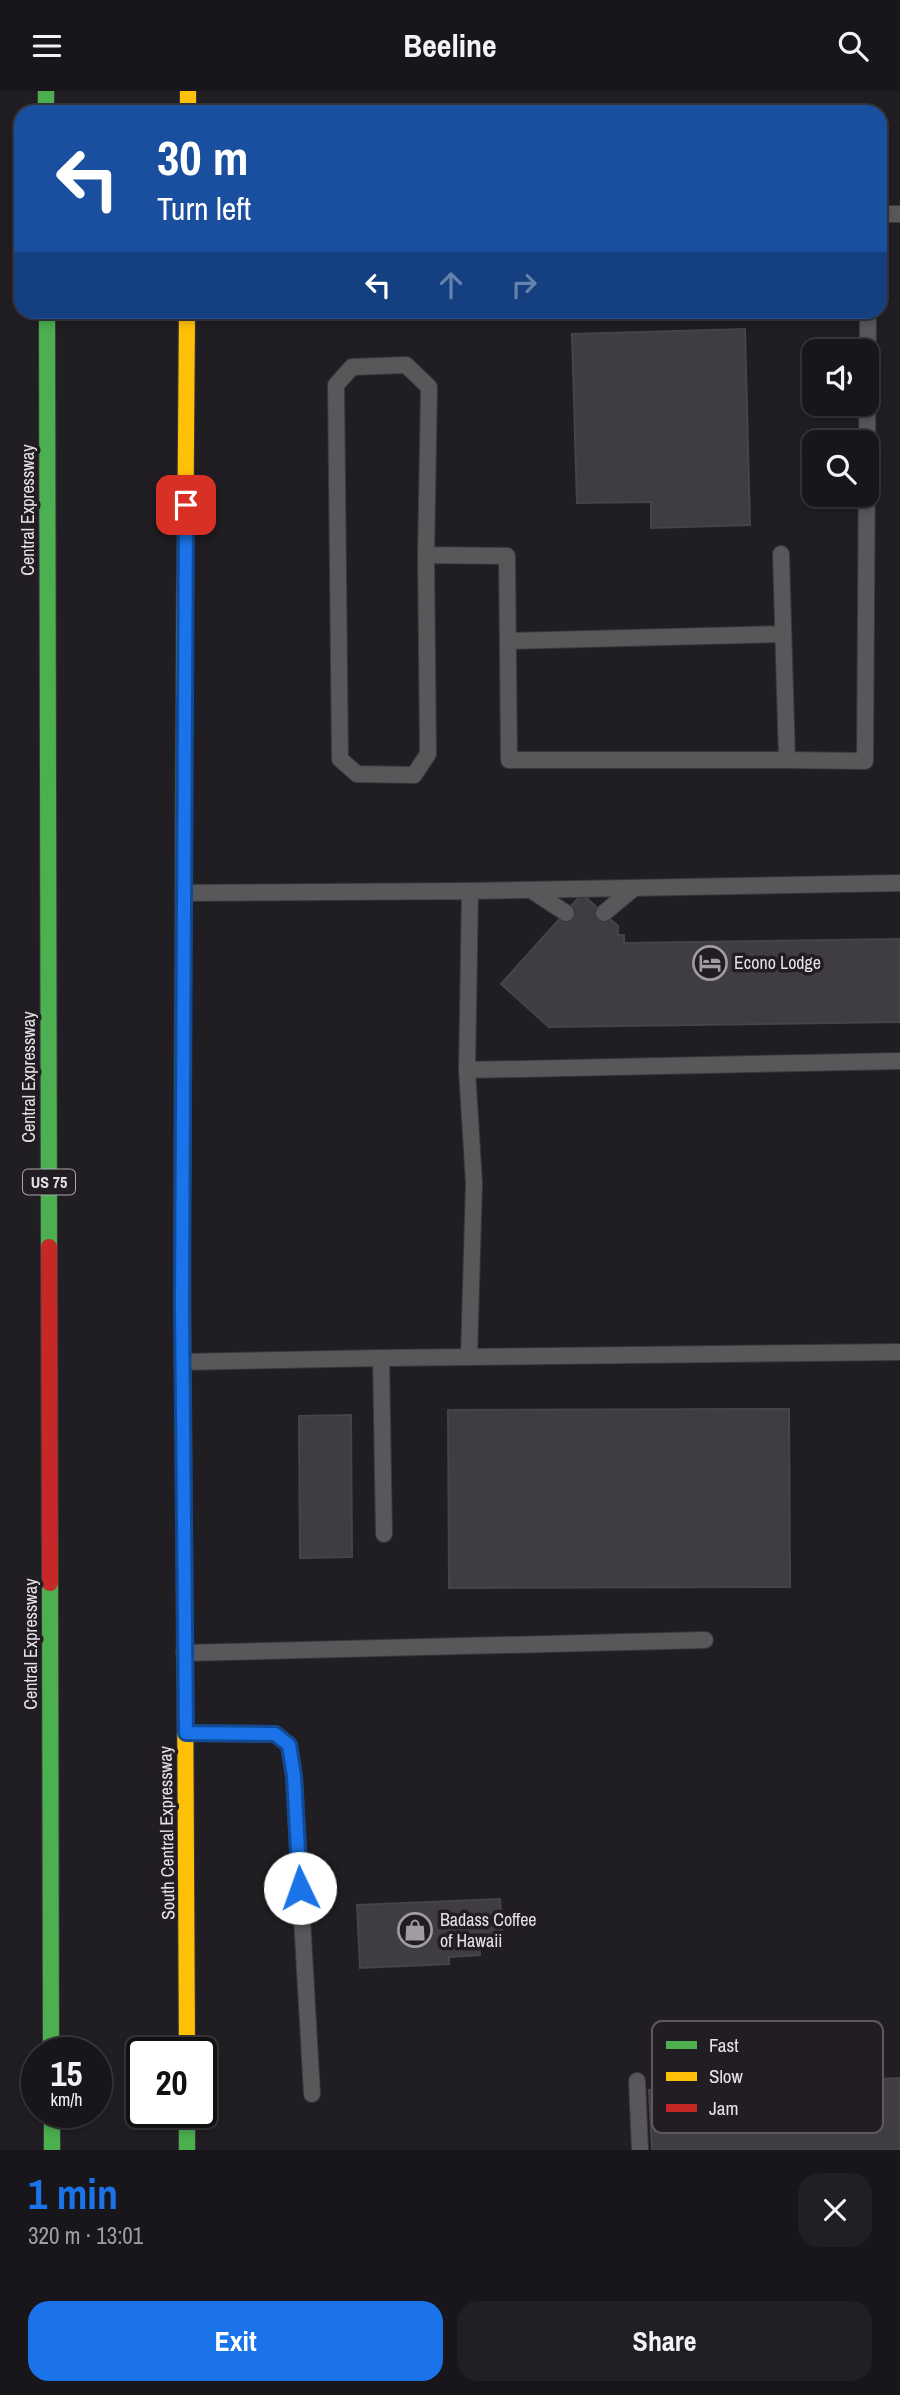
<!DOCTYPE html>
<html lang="en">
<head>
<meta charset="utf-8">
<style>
	body { margin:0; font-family:"Archivo Narrow",sans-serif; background:#211f23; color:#f1f3f6; height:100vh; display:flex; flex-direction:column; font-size:26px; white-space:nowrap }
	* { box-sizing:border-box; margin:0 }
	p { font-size:23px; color:#9f9fa2 }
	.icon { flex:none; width:38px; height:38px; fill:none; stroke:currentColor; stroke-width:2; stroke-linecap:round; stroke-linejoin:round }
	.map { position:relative; height:2059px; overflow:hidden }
	.side { display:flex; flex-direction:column; background:#18161a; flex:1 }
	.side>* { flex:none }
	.top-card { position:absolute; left:14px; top:14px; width:873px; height:214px; border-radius:21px; box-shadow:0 4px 10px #0003,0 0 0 2px #363539; background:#1a4fa0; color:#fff; overflow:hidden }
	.controls { position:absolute; left:802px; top:248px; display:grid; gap:14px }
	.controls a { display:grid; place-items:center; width:77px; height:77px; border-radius:14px; background:#18161a; box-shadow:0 4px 10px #0003,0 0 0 2px #363539; font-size:35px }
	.speed { position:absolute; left:21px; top:1946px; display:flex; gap:14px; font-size:35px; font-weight:700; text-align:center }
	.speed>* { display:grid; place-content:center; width:91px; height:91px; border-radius:50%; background:#18161a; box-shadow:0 4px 10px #0003,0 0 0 2px #363539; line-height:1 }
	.speed small { font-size:18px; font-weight:400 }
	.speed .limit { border:4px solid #111; border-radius:10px; background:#fff; color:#111 }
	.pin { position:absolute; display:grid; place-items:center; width:60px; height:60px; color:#fff; margin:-30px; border-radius:14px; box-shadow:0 4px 10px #0006 }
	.me { position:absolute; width:77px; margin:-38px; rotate:357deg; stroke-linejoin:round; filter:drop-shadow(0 0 5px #0008) }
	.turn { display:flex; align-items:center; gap:24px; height:147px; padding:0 28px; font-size:32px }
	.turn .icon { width:91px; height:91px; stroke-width:2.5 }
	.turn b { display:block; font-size:49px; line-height:60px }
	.lanes { display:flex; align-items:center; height:66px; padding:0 28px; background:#0003; justify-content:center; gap:35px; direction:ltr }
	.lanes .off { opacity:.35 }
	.round { display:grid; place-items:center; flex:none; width:74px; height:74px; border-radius:21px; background:#211f23 }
	.summary { display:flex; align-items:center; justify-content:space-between; height:119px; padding:0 28px }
	h1 { font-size:42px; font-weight:700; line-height:52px; color:#1a73e8 }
	.action { display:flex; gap:14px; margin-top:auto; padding:14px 28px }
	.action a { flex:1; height:80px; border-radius:21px; background:#1a73e8; color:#fff; font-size:28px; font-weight:700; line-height:80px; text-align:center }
	.action a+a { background:#211f23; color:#f1f3f6 }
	header { display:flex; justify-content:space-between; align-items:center; height:91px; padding:0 28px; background:#18161a; font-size:32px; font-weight:700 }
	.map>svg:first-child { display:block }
	.building { fill:#3f3d41; stroke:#464448; stroke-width:2 }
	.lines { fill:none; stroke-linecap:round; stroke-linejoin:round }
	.lane-casing { stroke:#3a383b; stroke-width:18 }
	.fast-casing { stroke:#3a383b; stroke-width:18 }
	.slow-casing { stroke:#3a383b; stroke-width:18 }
	.jam-casing { stroke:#3a383b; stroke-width:18 }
	.lane { stroke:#59575a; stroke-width:16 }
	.fast { stroke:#4caf50; stroke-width:16 }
	.slow { stroke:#ffc107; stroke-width:16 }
	.jam { stroke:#c62828; stroke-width:16 }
	.route-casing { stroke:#114b97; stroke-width:18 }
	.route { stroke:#1a73e8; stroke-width:12 }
	.labels { text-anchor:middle; stroke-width:7; stroke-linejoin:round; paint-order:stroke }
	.shield { fill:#211d23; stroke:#aaa7ac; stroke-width:2 }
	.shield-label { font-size:16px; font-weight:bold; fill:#e5e2e6 }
	.street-label { font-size:18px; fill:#e5e2e6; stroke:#211d23 }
	.poi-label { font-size:18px; fill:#e5e2e6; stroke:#211d23; text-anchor:start }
	.key { fill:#211d23; stroke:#5c585e; stroke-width:2 }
	.key-label { font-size:19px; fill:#e5e2e6 }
</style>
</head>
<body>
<header><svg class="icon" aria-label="menu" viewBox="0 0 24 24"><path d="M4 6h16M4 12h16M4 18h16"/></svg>Beeline<svg class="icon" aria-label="search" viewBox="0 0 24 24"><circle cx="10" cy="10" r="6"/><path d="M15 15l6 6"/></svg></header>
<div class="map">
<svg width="900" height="2059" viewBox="0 0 900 2059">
	<rect width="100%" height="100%" fill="#201e22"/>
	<path class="building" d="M745,238L750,434L651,437V411L577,412L572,243Z
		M582,803L618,835V844H624V852L900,848V931L549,936L501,893Z
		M789,1318L790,1496L449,1497L448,1319Z
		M351,1324L352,1466L300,1467L299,1325Z
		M500,1808L502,1843L478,1844L480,1864L449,1866V1873L360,1877L357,1814Z
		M900,1987V2059H652L649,1999Z"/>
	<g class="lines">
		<g class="lane-casing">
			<path id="lane" d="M880,123H900
				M426,464L428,663L414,684L357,683L340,668L336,294L352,276L406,274L429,296L426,464L507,465L509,669H787L781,463
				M508,550L783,543
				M787,669L865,670L868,220
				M531,799L566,822
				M183,802L470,800L900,792
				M604,822L634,797
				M467,979L900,970
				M469,1265L474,1092L467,979L470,800
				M381,1267L900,1261
				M182,1271L381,1267L384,1443
				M184,1562L705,1549
				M185,1642L276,1643L289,1654L294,1686L312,2003
				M637,1990L640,2059"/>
		</g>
		<g class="fast-casing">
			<path id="fast" d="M46,0V21
				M47,220L49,1156
				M184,608L182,1139L185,1584
				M50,1492L51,1962
				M52,2021V2059
				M187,2021V2059"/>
		</g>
		<g class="slow-casing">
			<path id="slow" d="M188,0V21
				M184,608L187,220
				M185,1584L187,1962"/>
		</g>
		<g class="jam-casing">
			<path id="jam" d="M49,1156L50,1492"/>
		</g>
		<use href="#lane" class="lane"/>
		<use href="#fast" class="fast"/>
		<use href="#slow" class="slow"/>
		<use href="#jam" class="jam"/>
	</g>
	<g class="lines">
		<g class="route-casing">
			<path id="route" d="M186,414L182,1216L186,1642L275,1643L289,1654L294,1685L300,1797"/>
		</g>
		<use href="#route" class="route"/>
	</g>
	<defs>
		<g id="hotel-ring" transform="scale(1.75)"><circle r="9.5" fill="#211d23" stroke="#a09da1" stroke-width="1.5"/><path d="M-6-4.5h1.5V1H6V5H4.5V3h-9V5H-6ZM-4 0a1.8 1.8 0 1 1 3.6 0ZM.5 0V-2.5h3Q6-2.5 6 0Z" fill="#a09da1"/></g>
		<g id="shop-ring" transform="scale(1.75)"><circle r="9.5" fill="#211d23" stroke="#a09da1" stroke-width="1.5"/><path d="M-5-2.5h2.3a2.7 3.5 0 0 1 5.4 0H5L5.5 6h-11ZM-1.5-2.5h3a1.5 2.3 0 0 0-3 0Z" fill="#a09da1"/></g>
	</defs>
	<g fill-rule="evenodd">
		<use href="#hotel-ring" x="710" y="872"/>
		<use href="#shop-ring" x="415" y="1839"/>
	</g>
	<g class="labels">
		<rect class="shield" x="23" y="1078.5" width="52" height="25" rx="5"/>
		<g class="shield-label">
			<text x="49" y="1097">US 75</text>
		</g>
		<g class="street-label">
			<text transform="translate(28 419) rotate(-90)" y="6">Central Expressway</text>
			<text transform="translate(29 986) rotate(-90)" y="6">Central Expressway</text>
			<text transform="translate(31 1553) rotate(-90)" y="6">Central Expressway</text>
			<text transform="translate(167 1742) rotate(-91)" y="6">South Central Expressway</text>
		</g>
		<g class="poi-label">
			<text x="734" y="878">Econo Lodge</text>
			<text x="440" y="1835">Badass Coffee<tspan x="440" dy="21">of Hawaii</tspan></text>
		</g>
	</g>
	<rect x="652" y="1930" width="231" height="112" rx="10" class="key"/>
	<rect x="666" y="1950" width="31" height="8" fill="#4caf50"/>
	<rect x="666" y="1981" width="31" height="9" fill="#ffc107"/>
	<rect x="666" y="2013" width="31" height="8" fill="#c62828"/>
	<g class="key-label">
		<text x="709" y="1961">Fast</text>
		<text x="709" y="1992">Slow</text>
		<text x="709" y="2024">Jam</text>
	</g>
</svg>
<div class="controls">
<a><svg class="icon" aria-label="sound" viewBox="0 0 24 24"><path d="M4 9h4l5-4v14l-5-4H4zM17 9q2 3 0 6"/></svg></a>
<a><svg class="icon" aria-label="search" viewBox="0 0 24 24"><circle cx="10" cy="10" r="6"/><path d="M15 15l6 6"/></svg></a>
</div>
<div class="speed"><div>15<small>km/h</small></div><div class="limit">20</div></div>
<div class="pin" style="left:186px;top:414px;background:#d93025"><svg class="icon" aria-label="arrive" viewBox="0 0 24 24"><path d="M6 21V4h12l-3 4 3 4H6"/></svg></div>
<svg class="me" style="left:300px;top:1797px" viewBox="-20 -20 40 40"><circle r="19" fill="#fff"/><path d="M0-13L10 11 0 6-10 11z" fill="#1a73e8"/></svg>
<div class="top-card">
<div class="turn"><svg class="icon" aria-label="left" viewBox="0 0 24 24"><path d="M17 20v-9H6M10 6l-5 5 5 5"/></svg><div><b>30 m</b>Turn left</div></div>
<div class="lanes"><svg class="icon" aria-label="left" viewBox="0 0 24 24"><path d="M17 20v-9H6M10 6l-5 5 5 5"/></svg><svg class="icon off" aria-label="ahead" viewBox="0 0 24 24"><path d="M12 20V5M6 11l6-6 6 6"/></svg><svg class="icon off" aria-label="right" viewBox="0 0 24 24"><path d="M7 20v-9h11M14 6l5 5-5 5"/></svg></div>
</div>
</div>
<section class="side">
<div class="summary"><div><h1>1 min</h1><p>320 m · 13:01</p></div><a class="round"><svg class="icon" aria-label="close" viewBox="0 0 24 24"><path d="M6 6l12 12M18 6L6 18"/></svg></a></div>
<div class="action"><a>Exit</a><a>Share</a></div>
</section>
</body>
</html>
